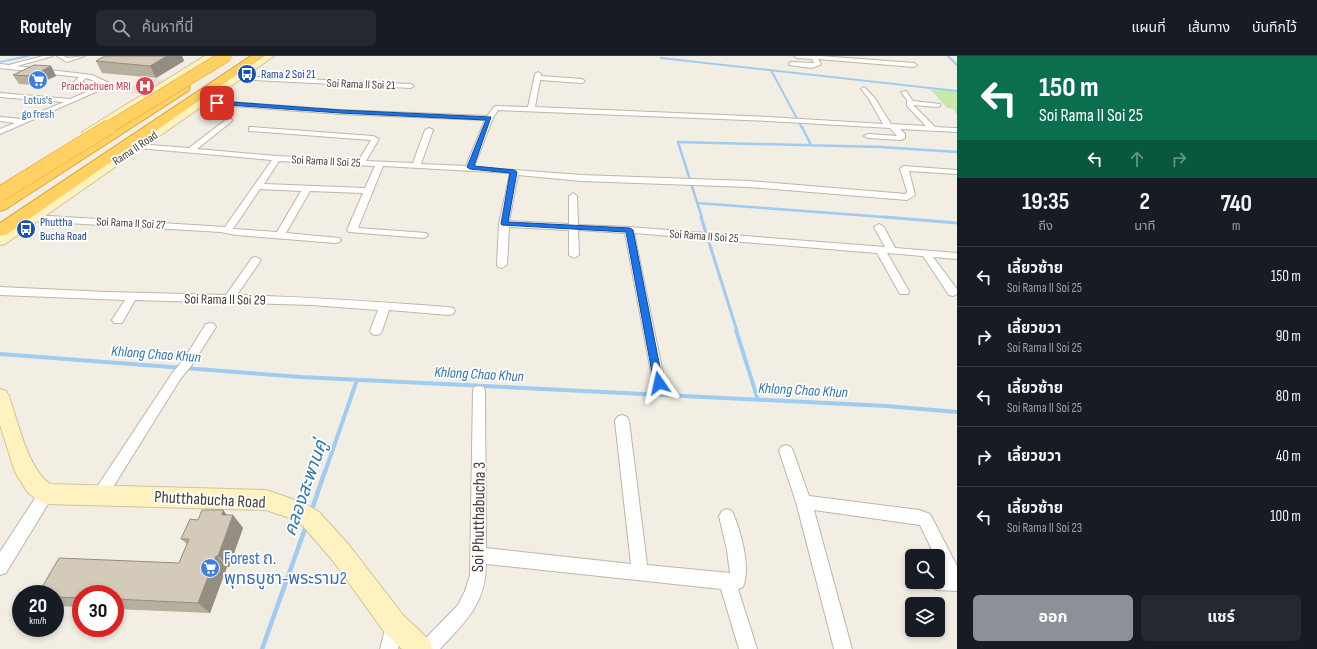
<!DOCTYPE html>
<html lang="th">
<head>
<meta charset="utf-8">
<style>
	body { margin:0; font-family:"Sofia Sans Condensed","Noto Sans Thai",sans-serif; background:#242831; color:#f1f3f6; height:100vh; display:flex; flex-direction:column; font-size:15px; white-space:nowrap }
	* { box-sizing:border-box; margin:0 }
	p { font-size:13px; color:#9ea1a6 }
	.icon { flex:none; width:22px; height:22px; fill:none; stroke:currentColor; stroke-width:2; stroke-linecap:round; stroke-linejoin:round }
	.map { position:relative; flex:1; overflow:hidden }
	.sheet { display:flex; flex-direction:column; background:#171b24; width:360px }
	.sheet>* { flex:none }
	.guide { background:#0b6e4f; color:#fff; overflow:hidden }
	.buttons { position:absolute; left:905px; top:493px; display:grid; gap:8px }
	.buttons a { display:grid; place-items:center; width:40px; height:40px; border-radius:6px; background:#171b24; box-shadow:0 2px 6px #0003; font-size:20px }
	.speed { position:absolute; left:12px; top:529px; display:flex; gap:8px; font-size:20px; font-weight:700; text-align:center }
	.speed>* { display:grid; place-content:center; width:52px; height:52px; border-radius:50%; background:#171b24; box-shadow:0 2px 6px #0003; line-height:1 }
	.speed small { font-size:10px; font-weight:400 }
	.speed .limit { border:6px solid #d22; background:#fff; color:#111 }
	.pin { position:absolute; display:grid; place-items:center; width:34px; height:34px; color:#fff; margin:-17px; border-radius:8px; box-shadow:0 2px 6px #0006 }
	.me { position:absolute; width:44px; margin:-22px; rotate:349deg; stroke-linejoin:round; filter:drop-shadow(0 0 3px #0008) }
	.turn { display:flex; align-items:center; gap:14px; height:84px; padding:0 16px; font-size:18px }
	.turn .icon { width:52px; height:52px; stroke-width:2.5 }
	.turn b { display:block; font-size:28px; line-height:34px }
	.lanes { display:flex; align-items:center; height:38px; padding:0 16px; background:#0003; justify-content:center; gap:20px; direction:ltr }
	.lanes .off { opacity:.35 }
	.eta { display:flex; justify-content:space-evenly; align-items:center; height:68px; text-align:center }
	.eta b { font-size:24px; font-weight:700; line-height:28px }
	.button { display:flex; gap:8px; margin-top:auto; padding:8px 16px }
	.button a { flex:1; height:46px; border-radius:6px; background:#8c9099; color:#fff; font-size:16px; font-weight:700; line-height:46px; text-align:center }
	.button a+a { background:#242831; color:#f1f3f6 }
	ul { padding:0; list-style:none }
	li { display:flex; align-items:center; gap:12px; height:60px; padding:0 16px; border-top:1px solid #363941 }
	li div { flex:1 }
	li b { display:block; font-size:15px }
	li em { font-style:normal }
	header { display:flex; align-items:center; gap:24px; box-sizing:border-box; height:56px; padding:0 20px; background:#171b24; border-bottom:1px solid #363941 }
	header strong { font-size:19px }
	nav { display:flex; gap:22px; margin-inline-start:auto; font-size:14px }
	.search { width:280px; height:36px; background:#242831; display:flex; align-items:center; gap:10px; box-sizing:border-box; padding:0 14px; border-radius:6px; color:#9ea1a6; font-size:15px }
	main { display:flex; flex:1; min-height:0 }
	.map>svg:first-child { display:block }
	.medical { fill:#f3dcd7 }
	.green { fill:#cae7ac }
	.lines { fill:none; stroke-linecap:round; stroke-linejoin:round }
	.stream-far4 { stroke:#9fccf0; stroke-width:2 }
	.stream-far3 { stroke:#9fccf0; stroke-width:2.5 }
	.stream-far2 { stroke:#9fccf0; stroke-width:3 }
	.stream-far1 { stroke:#9fccf0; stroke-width:4 }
	.stream { stroke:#9fccf0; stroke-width:4.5 }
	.street-casing { stroke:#beb6a6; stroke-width:2 }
	.secondary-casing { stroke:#d3c493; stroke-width:2 }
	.highway-casing { stroke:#dea532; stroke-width:2 }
	.street { fill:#fff; fill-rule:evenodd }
	.secondary { fill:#fff2c1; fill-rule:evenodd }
	.highway { fill:#ffd062; fill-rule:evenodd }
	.highway-bridge-far1-casing { stroke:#dea532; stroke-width:13; stroke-linecap:butt }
	.highway-bridge-casing { stroke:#dea532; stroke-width:16; stroke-linecap:butt }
	.highway-bridge-far1 { stroke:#ffd062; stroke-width:12 }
	.highway-bridge { stroke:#ffd062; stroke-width:15 }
	.wall { fill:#b6ae9f }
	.shaded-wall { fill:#948d82 }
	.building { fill:#d4cab9; stroke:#948d82 }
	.route { fill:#1a73e8; stroke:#114b97 }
	.labels { text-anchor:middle; stroke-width:3.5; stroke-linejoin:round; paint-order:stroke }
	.far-transit-label { font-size:12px; fill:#164399; stroke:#fff; text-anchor:start }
	.far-street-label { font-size:12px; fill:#443e34; stroke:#fff }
	.far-health-label { font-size:12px; fill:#be3a42; stroke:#fff; text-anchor:end }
	.far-shop-label { font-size:12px; fill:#366cbe; stroke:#fff }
	.street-label { font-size:14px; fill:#443e34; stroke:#fff }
	.water-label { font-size:15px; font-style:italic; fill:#2d74b0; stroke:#fff }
	.near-street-label { font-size:17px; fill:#443e34; stroke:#fff }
	.near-shop-label { font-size:17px; fill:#366cbe; stroke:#fff; text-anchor:start }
	.near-water-label { font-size:18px; font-style:italic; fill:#2d74b0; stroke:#fff }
</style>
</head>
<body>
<header>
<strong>Routely</strong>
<div class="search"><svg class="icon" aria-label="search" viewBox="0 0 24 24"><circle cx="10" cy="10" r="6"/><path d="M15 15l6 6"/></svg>ค้นหาที่นี่</div>
<nav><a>แผนที่</a><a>เส้นทาง</a><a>บันทึกไว้</a></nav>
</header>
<main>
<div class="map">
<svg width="957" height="593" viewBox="0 0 957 593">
	<rect width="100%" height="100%" fill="#f2eee4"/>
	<path class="medical" d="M148,22L165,24L142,38L124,37Z"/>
	<path class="green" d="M930,33L957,36V59L953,53L947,52Z"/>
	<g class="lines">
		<path class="stream-far4" d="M948,0L957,9
			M661,2L957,35
			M0,6L28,0
			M771,14L802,72"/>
		<path class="stream-far3" d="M802,71L811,89
			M697,147L897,162
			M702,162L678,86L880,91L957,96"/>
		<path class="stream-far2" d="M701,161L737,275
			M884,161L957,167"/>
		<path class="stream-far1" d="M736,274L758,344
			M0,298L301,321L886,350L957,356
			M325,416L357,324"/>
		<path class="stream" d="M311,456L325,415
			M262,593L306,470"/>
		<g class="street-casing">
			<path id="street" d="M43,0H53L17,10L92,19L109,27L98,35L0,78V73L15,67L0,65V61L23,63L64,46L0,41V37L70,43L94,33L101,27L86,22L81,27L93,29V31L75,30L72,28L79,21L0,12V8L9,9Z
				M57,0H64L68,2L85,0L67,6Z
				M794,0H820L914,7L917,9L914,11L818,3L821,8L820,9L811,12L789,9V7L791,6L814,7L812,3L797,2Z
				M538,16L541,18V20L582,23L585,25L582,27L540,24L535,51L768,61L883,68L869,43L861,33L864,31L874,41L891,68L926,70L907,50V44L901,36L906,35L913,45L940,48V50L938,51L913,49L935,71L954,72H957V76L900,73L905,78V82L901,84L868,82L864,80L868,78L897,80L890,72L768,65L498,54L493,62L474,111L581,119L749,125L906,138L907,135L900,113L903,110L957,114V118L909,115L915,139L907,144L749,131L581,125L518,119L509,165L569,168V140L573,137L577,140L578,169L629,171L885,191L874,171L879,168L884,171L895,192L957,197V203L933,201L957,233V238L953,240L949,239L923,200L887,197L909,235L908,238H900L877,197L634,177L665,327L663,330L659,332L655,330L653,327L625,177L578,174L579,199L574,202L569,199V174L509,171L507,209L502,212L498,211L497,209L499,168L510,117L383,110L358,172L426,177L428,179L426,181L423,182L349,176L347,174L363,137L310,135L286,177L339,182L341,184L339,186L336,187L236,179L221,176L33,165L28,162L33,159L225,171L272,104L138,92L134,90L138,88L189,92L228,62L232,64L231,66L197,93L277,100L359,104L371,84L249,75V71H252L373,80L379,83L366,105L413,107L425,74L429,72L433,74L421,108L466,110L485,64L340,58L204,48L201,46L204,44L340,54L487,60L494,51L496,50L528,51L535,18ZM279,105L375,110L365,132L264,128ZM260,133L301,135L277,176L233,173Z
				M239,20L411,28L414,30L411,32L237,23V21Z
				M256,201L261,204L237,239C308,241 378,246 449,251L453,252L455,255L453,258L449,259L389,254L382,275L380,278L376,279L372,278L370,275L378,254L312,249L135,244L122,267H114L112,264L125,244L0,239V231L107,236L226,239L252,202Z
				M210,267L214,268L216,271L214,274L192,309L181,322L105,444L100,446L95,444L93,439L95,434L173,316L184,303L206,268Z
				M479,330L484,331L485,335L486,492L631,508L615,365L617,361L622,359L627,361L629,365L647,509L730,517L727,494L719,460L722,455L727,453L732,455C741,475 751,511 743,531L738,533L757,593H739L721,533L486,508C486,548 465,566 440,593H418L421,587L458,549L465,535L470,519L473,335L474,331Z
				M786,389L791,391L793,395L809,440L919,454L930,458L957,510V535L938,534L932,532L930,526H938V518H944L938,506V500H935L920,469L814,454L852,593H834L796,446L779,395L781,391Z
				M46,431L51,433L53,438L51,443L6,517L0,519V496L41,433Z
				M394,559L400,562L403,568L398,593H380L388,562Z"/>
		</g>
		<g class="secondary-casing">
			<path id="secondary" d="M205,0H215L91,78L87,79L82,76Z
				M264,0H274L5,188L0,189V179Z
				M0,333L6,335L9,340C18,366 28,413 50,428L266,434L304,447L319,456L349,489L403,559L429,584L433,593H402L385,577L333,505L303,470L290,462L266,454L46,448L39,445L28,437L15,416L0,369Z"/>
		</g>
		<g class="highway-casing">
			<path id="highway" d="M251,0H263L6,179L0,180V167Z
				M184,28L188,29L190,32L188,35L6,153L0,155V143L180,29Z"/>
		</g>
		<use href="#street" class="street"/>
		<use href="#secondary" class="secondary"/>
		<use href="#highway" class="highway"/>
		<g class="highway-bridge-far1-casing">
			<path id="highway-bridge-far1" d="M108,72L226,0"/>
		</g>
		<g class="highway-bridge-casing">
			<path id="highway-bridge" d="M0,138L109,71"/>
		</g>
		<use href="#highway-bridge-far1" class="highway-bridge-far1"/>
		<use href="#highway-bridge" class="highway-bridge"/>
	</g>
	<path class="wall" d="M105,0H182L184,5L156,22L102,17L96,5Z
		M51,10L56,20L36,29L19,28L13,19Z
		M227,459H233L243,472L229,511H227L210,557L115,553V538H81V551L57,550L55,549V538L179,507L187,488L181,483L198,464Z"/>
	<path class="shaded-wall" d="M167,0H182L184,5L156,22L150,10Z
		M51,10L56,20L36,29L31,20Z
		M223,454L231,464L233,459L243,472L229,511L218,500L222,459Z
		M216,500L227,511L210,557L198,547Z"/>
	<path class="building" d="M105,0H167L150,10L96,5Z
		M34,9L51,10L31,20L13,19Z
		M202,454H223L222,459H233L218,500H216L198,547L115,543V538H81V542L55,541V538H38L59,502L179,507L189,483H181L190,463L198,464Z"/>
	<path class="route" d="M217,45L340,54L491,61L474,110L514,114L517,116L508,166L630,172L633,174L663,327L662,330H655L654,327L626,176L502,169L501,168L510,117L470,113L467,111L486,64L340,57L215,48V47Z"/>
	<defs>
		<g id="bus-disc" transform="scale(1)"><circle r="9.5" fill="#1a4fb4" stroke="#fff"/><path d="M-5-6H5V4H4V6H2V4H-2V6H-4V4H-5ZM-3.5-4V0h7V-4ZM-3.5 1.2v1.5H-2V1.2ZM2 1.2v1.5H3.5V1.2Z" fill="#fff"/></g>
		<g id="supermarket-disc" transform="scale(1)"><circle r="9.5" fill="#3f7fe0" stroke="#fff"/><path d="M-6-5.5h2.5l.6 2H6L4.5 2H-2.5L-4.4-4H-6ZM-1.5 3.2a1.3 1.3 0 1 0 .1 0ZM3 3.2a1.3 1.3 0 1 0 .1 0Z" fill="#fff"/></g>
		<g id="hospital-disc" transform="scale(1)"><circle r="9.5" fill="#e0444e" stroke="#fff"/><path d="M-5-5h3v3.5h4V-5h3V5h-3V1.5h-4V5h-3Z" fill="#fff"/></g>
	</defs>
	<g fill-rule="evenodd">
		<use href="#bus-disc" x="247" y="18"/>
		<use href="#supermarket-disc" x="38" y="24"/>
		<use href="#hospital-disc" x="145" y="30"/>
		<use href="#bus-disc" x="26" y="173"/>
		<use href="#supermarket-disc" x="210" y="512"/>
	</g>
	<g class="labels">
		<g class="far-transit-label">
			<text x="261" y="22">Rama 2 Soi 21</text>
			<text x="40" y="170">Phuttha<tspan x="40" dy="14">Bucha Road</tspan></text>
		</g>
		<g class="far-street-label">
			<text transform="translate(361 28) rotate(2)" y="4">Soi Rama II Soi 21</text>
			<text transform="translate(135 92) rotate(-34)" y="4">Rama II Road</text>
			<text transform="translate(326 105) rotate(3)" y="4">Soi Rama II Soi 25</text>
			<text transform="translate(131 167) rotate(3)" y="4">Soi Rama II Soi 27</text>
			<text transform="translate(704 180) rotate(4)" y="4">Soi Rama II Soi 25</text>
		</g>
		<g class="far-health-label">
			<text x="131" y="34">Prachachuen MRI</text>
		</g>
		<g class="far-shop-label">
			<text x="38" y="48">Lotus's<tspan x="38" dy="14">go fresh</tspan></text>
		</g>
		<g class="street-label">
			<text transform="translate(225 243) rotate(1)" y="5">Soi Rama II Soi 29</text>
		</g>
		<g class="water-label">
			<text transform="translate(156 298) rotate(4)" y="5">Khlong Chao Khun</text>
			<text transform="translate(479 318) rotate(3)" y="5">Khlong Chao Khun</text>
			<text transform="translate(803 334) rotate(3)" y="5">Khlong Chao Khun</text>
		</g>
		<g class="near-street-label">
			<text transform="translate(210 443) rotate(3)" y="6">Phutthabucha Road</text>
			<text transform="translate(478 461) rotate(-89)" y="6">Soi Phutthabucha 3</text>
		</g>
		<g class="near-shop-label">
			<text x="224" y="508">Forest ถ.<tspan x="224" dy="20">พุทธบูชา-พระราม2</tspan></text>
		</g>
		<g class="near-water-label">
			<text transform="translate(305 432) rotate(-71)" y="6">คลองสะพานคู่</text>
		</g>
	</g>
</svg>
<div class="buttons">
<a><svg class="icon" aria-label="search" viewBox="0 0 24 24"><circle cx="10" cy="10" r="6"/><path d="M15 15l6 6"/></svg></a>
<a><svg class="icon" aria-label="layers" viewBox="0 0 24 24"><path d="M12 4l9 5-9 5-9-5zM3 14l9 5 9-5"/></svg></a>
</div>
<div class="speed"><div>20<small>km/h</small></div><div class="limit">30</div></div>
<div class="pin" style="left:217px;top:47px;background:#d93025"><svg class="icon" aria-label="arrive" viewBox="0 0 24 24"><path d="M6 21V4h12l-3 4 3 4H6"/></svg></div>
<svg class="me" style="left:659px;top:327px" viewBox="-20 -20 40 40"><path d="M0-17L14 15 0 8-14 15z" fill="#1a73e8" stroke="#fff" stroke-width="4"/></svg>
</div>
<section class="sheet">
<div class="guide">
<div class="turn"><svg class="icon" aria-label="left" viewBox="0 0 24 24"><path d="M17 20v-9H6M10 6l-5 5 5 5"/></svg><div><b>150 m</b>Soi Rama II Soi 25</div></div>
<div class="lanes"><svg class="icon" aria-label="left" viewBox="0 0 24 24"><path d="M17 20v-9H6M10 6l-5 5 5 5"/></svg><svg class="icon off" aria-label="ahead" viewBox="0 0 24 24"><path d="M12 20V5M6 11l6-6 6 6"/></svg><svg class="icon off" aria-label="right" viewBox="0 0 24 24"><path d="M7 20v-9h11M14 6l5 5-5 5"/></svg></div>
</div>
<div class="eta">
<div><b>19:35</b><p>ถึง</p></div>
<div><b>2</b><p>นาที</p></div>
<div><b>740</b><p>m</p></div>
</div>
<ul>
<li><svg class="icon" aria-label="left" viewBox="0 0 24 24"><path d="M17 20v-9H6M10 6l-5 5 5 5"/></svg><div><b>เลี้ยวซ้าย</b><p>Soi Rama II Soi 25</p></div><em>150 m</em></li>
<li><svg class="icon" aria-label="right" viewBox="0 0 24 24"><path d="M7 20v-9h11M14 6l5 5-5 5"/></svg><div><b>เลี้ยวขวา</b><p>Soi Rama II Soi 25</p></div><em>90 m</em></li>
<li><svg class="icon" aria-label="left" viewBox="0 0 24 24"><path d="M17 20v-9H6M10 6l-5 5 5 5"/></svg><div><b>เลี้ยวซ้าย</b><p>Soi Rama II Soi 25</p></div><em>80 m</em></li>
<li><svg class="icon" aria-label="right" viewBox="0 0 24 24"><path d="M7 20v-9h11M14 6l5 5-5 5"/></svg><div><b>เลี้ยวขวา</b></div><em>40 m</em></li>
<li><svg class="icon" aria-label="left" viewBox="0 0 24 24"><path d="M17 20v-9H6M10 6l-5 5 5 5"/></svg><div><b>เลี้ยวซ้าย</b><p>Soi Rama II Soi 23</p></div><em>100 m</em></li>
</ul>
<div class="button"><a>ออก</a><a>แชร์</a></div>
</section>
</main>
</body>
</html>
